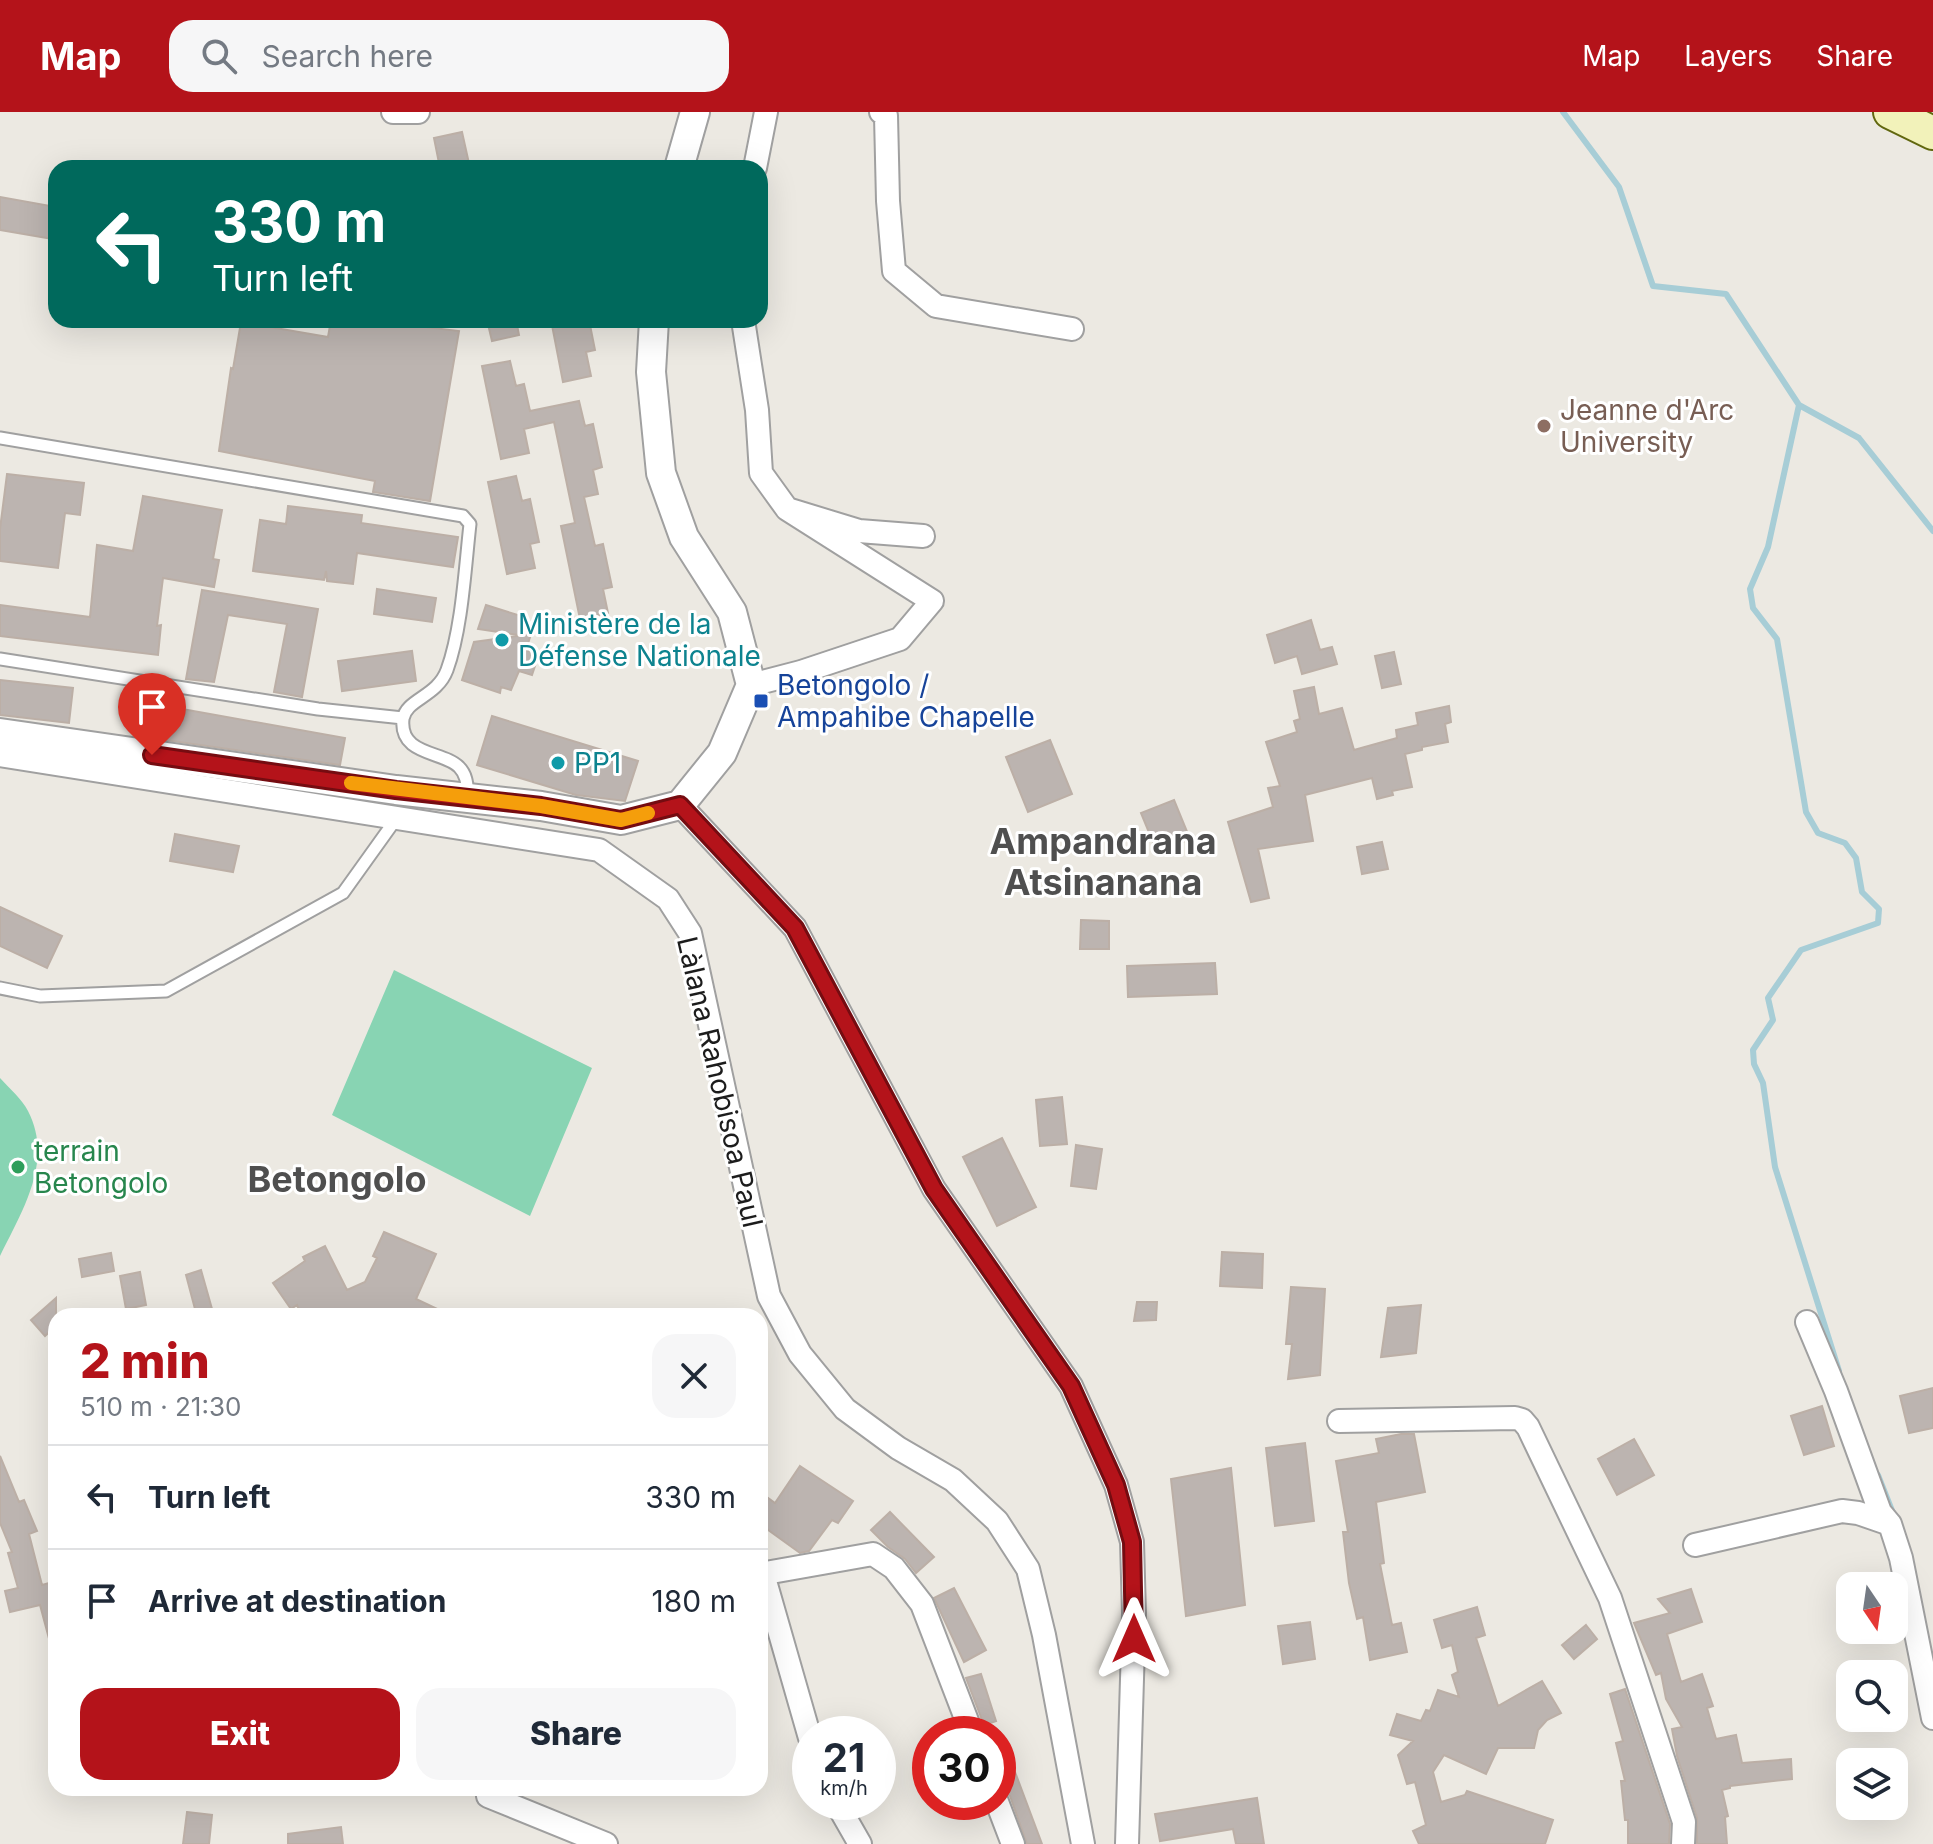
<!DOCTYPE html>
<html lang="en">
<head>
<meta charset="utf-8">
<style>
	body { margin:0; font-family:Inter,sans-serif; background:#f6f6f7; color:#1f2937; height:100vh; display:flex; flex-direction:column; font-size:30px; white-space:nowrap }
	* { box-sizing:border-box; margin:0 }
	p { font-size:26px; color:#747a83 }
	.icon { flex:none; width:44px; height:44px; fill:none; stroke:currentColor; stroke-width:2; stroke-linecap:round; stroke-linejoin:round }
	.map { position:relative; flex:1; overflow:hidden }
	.sheet { position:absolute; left:48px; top:1196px; width:720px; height:488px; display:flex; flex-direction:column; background:#fff; border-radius:24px; box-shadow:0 8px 32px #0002 }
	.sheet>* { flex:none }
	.hud { position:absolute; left:48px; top:48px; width:720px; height:168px; border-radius:24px; box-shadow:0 8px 32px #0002; background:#00695c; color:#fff; overflow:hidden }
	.needle { width:52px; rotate:167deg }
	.fabs { position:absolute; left:1836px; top:1460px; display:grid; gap:16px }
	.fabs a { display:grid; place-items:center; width:72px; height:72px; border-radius:16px; background:#fff; box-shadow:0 8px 32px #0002; font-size:40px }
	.speed { position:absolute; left:792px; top:1604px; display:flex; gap:16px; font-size:40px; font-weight:700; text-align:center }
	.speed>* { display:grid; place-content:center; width:104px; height:104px; border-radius:50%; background:#fff; box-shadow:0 8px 32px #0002; line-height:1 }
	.speed small { font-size:20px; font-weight:400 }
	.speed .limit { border:12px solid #d22; background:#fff; color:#111 }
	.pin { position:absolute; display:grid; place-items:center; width:68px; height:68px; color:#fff; margin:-82px -34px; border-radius:50% 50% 50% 0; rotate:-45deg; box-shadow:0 0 8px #0007 }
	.pin .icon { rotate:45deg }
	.me { position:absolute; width:88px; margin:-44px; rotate:0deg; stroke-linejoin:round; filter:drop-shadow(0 0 6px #0008) }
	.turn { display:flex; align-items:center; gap:28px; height:168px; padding:0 32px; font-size:36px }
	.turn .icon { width:104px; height:104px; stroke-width:2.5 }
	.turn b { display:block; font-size:56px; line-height:68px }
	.round { display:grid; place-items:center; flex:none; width:84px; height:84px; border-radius:24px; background:#f6f6f7 }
	.summary { display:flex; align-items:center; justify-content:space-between; height:136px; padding:0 32px }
	h1 { font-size:48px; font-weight:800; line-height:60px; color:#b4131a }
	.primary-button { display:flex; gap:16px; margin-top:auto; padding:16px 32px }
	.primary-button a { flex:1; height:92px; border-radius:24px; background:#b4131a; color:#fff; font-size:32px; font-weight:800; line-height:92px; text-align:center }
	.primary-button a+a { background:#f6f6f7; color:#1f2937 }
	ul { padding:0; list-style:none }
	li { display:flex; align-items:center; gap:24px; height:104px; padding:0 32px; border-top:2px solid #e0e1e3 }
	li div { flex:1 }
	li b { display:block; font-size:30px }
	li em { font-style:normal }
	header { display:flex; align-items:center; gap:48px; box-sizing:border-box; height:112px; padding:0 40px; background:#b4131a; color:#fff }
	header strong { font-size:38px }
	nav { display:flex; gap:44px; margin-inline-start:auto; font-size:28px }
	.search { width:560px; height:72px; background:#f6f6f7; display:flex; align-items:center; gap:20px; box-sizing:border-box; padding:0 28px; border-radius:24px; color:#747a83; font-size:30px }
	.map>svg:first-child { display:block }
	.pitch { fill:#88d4b3 }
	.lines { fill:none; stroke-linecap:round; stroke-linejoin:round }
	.stream { stroke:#a7cdd6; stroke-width:6 }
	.building { fill:#bcb4b0; stroke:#bcafa6; stroke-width:2 }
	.service-casing { stroke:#a0a0a0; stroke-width:15 }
	.minor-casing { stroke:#a0a0a0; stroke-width:26 }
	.tertiary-casing { stroke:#a0a0a0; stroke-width:32 }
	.secondary-casing { stroke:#61670f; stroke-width:36 }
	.service { stroke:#fff; stroke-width:11 }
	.minor { stroke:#fff; stroke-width:22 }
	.tertiary { stroke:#fff; stroke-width:28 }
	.secondary { stroke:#f2f2ba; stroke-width:32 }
	.route-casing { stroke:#750c11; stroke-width:20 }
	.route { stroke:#b4131a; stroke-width:14 }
	.slow { stroke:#f59e0b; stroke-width:14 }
	.education-dot { fill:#8d6e63; stroke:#fff; stroke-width:3 }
	.culture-dot { fill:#0f9aa8; stroke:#fff; stroke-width:3 }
	.transit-dot { fill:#1a4fb4; stroke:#fff; stroke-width:3 }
	.leisure-dot { fill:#2e9e5b; stroke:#fff; stroke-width:3 }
	.labels { text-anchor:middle; stroke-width:6; stroke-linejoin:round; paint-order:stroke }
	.education-label { font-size:28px; fill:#785e54; stroke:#fff; text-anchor:start }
	.culture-label { font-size:28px; fill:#0d838f; stroke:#fff; text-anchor:start }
	.transit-label { font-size:28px; fill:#164399; stroke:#fff; text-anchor:start }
	.street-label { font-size:28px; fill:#1c1c1c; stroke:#fff }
	.leisure-label { font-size:28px; fill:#27864d; stroke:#fff; text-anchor:start }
	.district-label { font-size:36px; font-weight:bold; fill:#4f4f4f; stroke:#fff }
</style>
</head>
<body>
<header>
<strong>Map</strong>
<div class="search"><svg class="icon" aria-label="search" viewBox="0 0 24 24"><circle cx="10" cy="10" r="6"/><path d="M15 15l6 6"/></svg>Search here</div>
<nav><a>Map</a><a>Layers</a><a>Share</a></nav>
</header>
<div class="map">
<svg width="1933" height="1732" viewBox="0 0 1933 1732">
	<rect width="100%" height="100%" fill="#ece9e2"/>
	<path class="pitch" d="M394,858L592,956L530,1104L332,1003Z
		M0,966C9,976 22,987 28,999C54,1049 22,1099 0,1144Z"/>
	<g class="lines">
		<path class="stream" d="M1563,0L1619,75L1653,174L1726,182L1799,293L1859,326L1933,419
			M1799,293L1768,435L1750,477L1753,496L1777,527L1806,700L1818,721L1845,731L1856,746L1862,780L1879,797L1878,811L1801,838L1768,886L1773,908L1753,938L1754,952L1763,971L1775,1055L1839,1259
			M1878,1363L1893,1401"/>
	</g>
	<path class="building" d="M462,20L470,56H440L434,26Z
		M0,85L56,95L53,127L0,118Z
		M331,208H393L392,211L459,219L430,389L373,380L375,369L219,339L231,256L233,257L241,210L328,225Z
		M487,208H516L519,223L492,229Z
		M551,208H589L595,238L586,240L591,264L563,270Z
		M510,249L516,274L524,272L530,299L579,289L585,314L593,312L602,355L593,358L598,382L584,385L595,434L603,432L612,475L603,477L608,501L580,507L561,414L575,411L554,310L524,317L529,341L501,347L482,254Z
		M7,362L84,371L80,403L65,401L58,456L0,449V417Z
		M516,364L522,389L530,387L539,430L530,432L535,456L507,462L488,370Z
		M143,384L222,398L213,447L219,448L214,475L163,466L157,514L161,513L158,543L0,524V493L90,505L97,433L133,439Z
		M288,394L362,403L361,411L458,425L453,455L357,441L353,472L327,469L326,459L324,468L253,459L260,408L286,412Z
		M377,477L436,486L432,510L374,502Z
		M202,478L318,497L302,585L274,580L287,512L228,503L214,570L186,567Z
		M486,493L524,505L519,523L478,517Z
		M1311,508L1320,538L1332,535L1337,552L1302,562L1297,544L1275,551L1267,523Z
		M531,522L526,538L539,542L532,563L519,559L511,578L501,575L500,581L462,568L474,530Z
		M412,539L416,569L342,579L338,549Z
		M1394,540L1401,572L1382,576L1375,544Z
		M0,568L73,576L69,611L0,603Z
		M1314,575L1319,602L1342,596L1354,638L1397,626L1396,618L1418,613L1416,601L1449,594L1451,610L1445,612L1448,630L1422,635V638L1405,642L1412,675L1392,679L1393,683L1377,687L1372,666L1305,683L1313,729L1258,737L1269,786L1251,790L1228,710L1273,695L1268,676L1280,674L1266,630L1297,620L1294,609L1300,607L1294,579Z
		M171,595L345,626L340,653L165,628Z
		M492,604L638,649L625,689L576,683L477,653Z
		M1050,628L1072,682L1028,700L1006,645Z
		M1174,688L1190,727L1157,740L1141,701Z
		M175,722L239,734L233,760L170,749Z
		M1382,730L1388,757L1362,762L1357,735Z
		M0,795L62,824L47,856L0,834Z
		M1081,808L1109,809V837H1080Z
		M1215,851L1217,882L1128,885L1127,854Z
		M1062,985L1067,1032L1040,1034L1036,988Z
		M1002,1026L1036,1095L997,1114L963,1045Z
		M1076,1033L1102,1037L1096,1077L1071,1074Z
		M384,1120L436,1142L416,1187L452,1204H302L297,1193L291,1197L273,1171L305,1149L303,1145L325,1134L347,1178L365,1170L377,1146L373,1144Z
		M1222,1140L1263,1142L1262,1176L1220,1174Z
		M111,1141L114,1159L82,1165L79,1147Z
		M201,1158L214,1204H194L195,1197L186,1163Z
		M140,1160L146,1193L126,1197L120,1164Z
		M1291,1175L1325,1177L1320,1263L1288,1267L1292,1232H1286Z
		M56,1186V1214L45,1224L31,1208Z
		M1137,1190H1157L1156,1208L1134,1209Z
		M1421,1193L1416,1241L1381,1245L1388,1196Z
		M1933,1276V1316L1909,1321L1900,1284Z
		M1822,1294L1834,1334L1804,1343L1791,1304Z
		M1401,1322H1414L1425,1380L1376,1390L1384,1451L1380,1452L1392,1513L1401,1511L1407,1540L1370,1548L1363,1505L1357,1507L1349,1471L1343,1420H1348L1336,1349L1379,1341L1376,1327Z
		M1634,1327L1654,1363L1617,1383L1598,1347Z
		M1305,1331L1314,1409L1275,1414L1266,1336Z
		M0,1344L19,1390L24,1388L37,1419L29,1422L42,1473L56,1469V1533L51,1534L40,1493L10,1500L5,1479L18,1476L8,1441L12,1440L0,1411Z
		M800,1354L853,1389L838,1411L832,1408L809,1439L800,1441L760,1412V1380L775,1391Z
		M1231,1356L1245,1493L1186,1504L1171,1367Z
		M890,1400L934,1445L916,1461L905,1447L888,1435L871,1418Z
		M954,1476L986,1538L964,1550L934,1486Z
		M1691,1477L1702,1510L1667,1522L1681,1570L1702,1562L1713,1594L1707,1596L1716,1627L1736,1623L1742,1651L1791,1647L1792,1667L1730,1674V1676L1722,1678L1728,1704L1725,1705L1727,1732H1697V1706L1677,1644L1672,1617L1682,1615L1666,1587L1661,1561L1656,1563L1634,1511L1670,1501L1658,1487Z
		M1477,1495L1485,1523L1476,1526L1498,1594L1542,1569L1561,1601L1547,1608L1538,1618L1534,1636H1498L1486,1662L1444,1643L1433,1660L1441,1690L1465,1683L1467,1679L1553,1708L1545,1732H1419L1413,1719L1426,1713L1415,1670L1407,1672L1398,1643L1413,1629L1390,1623L1397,1602L1421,1609L1426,1598L1430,1599L1438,1578L1459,1585L1452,1563L1458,1560L1452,1533L1442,1536L1434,1508Z
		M1310,1510L1315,1547L1283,1552L1278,1514Z
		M1586,1513L1597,1527L1574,1547L1562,1533Z
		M981,1562L996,1609L984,1613L966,1566Z
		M1625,1577L1670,1712L1669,1732H1628V1708H1625L1621,1669H1625L1616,1631L1623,1629L1610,1582Z
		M998,1620H1000L1042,1732H1027L1010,1684L1005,1679L998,1676Z
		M1257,1686L1264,1732H1236L1233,1717L1160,1729L1155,1702Z
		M187,1700L212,1703L209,1732H183Z
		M341,1715L343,1732H288V1722Z"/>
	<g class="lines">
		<g class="service-casing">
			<path id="service" d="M0,326L463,404L470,412C465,456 462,517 447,558C437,585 406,587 403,607C399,644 444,639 459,655C467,663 467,673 468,683
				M0,547L318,597L403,606
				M0,876L40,884L166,879L343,781L396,707"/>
		</g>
		<g class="minor-casing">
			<path id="minor" d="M393,0H418
				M881,0L886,4L888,89L894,159L936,194L1072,217
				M755,56L766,0
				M743,208L757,298L761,361L787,397L859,419L923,424
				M751,573L801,560L900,527L932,489L787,397
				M0,643L599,738L668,787L690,821L769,1184L800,1242L845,1297L898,1336L953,1368L997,1409L1028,1457L1044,1523L1083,1732
				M680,693L795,816L934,1077L1071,1274L1116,1373L1132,1430L1134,1501L1127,1732
				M1807,1210L1836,1279L1880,1400L1890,1412L1901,1446L1933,1606
				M1339,1309L1515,1306L1522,1308L1528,1315L1610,1486L1684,1710L1683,1732
				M1695,1433L1842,1399L1858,1401L1890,1412
				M760,1462L873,1442L894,1456L922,1492L972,1622
				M763,1462L810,1626
				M487,1676L488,1684L606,1732
				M836,1690L860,1732
				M997,1690L1013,1732"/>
		</g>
		<g class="tertiary-casing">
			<path id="tertiary" d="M679,56L695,0
				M0,621L396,678L541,694L621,708L680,693L722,641L751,573L732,500L684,425L661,361L651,260L654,208"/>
		</g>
		<g class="secondary-casing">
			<path id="secondary" d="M1890,0L1933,21"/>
		</g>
		<use href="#service" class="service"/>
		<use href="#minor" class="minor"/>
		<use href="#tertiary" class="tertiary"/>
		<use href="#secondary" class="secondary"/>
	</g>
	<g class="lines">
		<g class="route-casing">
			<path id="route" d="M152,643L396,678L541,694L621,708L680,693L795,816L934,1077L1071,1274L1116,1373L1132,1430L1134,1527"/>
		</g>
		<use href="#route" class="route"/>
		<path class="slow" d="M351,671L541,694L621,708L648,701"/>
	</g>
	<circle class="education-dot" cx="1544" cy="314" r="8"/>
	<g class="culture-dot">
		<circle cx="502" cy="528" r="8"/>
		<circle cx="558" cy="651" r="8"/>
	</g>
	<rect class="transit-dot" x="753" y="581" width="16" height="16" rx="4"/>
	<circle class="leisure-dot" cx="18" cy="1055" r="8"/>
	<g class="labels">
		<g class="education-label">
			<text x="1560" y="308">Jeanne d'Arc<tspan x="1560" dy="32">University</tspan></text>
		</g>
		<g class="culture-label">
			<text x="518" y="522">Ministère de la<tspan x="518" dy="32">Défense Nationale</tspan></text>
			<text x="574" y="661">PP1</text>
		</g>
		<g class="transit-label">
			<text x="777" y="583">Betongolo /<tspan x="777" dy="32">Ampahibe Chapelle</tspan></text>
		</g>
		<g class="street-label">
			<text transform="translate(720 970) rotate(77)" y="10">Làlana Rahobisoa Paul</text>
		</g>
		<g class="leisure-label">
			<text x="34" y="1049">terrain<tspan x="34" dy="32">Betongolo</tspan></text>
		</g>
		<g class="district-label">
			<text x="1103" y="742">Ampandrana<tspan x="1103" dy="41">Atsinanana</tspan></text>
			<text x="337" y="1080">Betongolo</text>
		</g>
	</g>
</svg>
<div class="fabs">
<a><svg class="needle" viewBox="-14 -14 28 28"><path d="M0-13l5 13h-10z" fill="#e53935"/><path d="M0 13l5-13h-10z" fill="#747a83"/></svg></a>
<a><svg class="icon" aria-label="search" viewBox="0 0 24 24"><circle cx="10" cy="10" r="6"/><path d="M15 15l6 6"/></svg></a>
<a><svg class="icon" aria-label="layers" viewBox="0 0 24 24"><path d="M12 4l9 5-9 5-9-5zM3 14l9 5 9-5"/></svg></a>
</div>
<div class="speed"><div>21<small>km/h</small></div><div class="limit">30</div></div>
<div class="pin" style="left:152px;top:643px;background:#d93025"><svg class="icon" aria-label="arrive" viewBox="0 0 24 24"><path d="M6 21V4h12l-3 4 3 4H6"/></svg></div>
<svg class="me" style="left:1134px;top:1527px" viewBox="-20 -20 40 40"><path d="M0-17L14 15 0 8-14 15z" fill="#b4131a" stroke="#fff" stroke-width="4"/></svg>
<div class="hud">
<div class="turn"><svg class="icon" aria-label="left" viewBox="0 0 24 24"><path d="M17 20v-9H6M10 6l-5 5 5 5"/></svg><div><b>330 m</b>Turn left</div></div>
</div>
<section class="sheet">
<div class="summary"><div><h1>2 min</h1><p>510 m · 21:30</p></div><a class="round"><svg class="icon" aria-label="close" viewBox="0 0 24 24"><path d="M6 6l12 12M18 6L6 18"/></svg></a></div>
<ul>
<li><svg class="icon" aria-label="left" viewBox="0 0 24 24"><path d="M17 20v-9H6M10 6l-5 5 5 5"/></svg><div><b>Turn left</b></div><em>330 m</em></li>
<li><svg class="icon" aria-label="arrive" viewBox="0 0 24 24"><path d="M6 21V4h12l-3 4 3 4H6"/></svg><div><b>Arrive at destination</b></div><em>180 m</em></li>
</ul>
<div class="primary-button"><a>Exit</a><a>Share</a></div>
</section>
</div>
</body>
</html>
